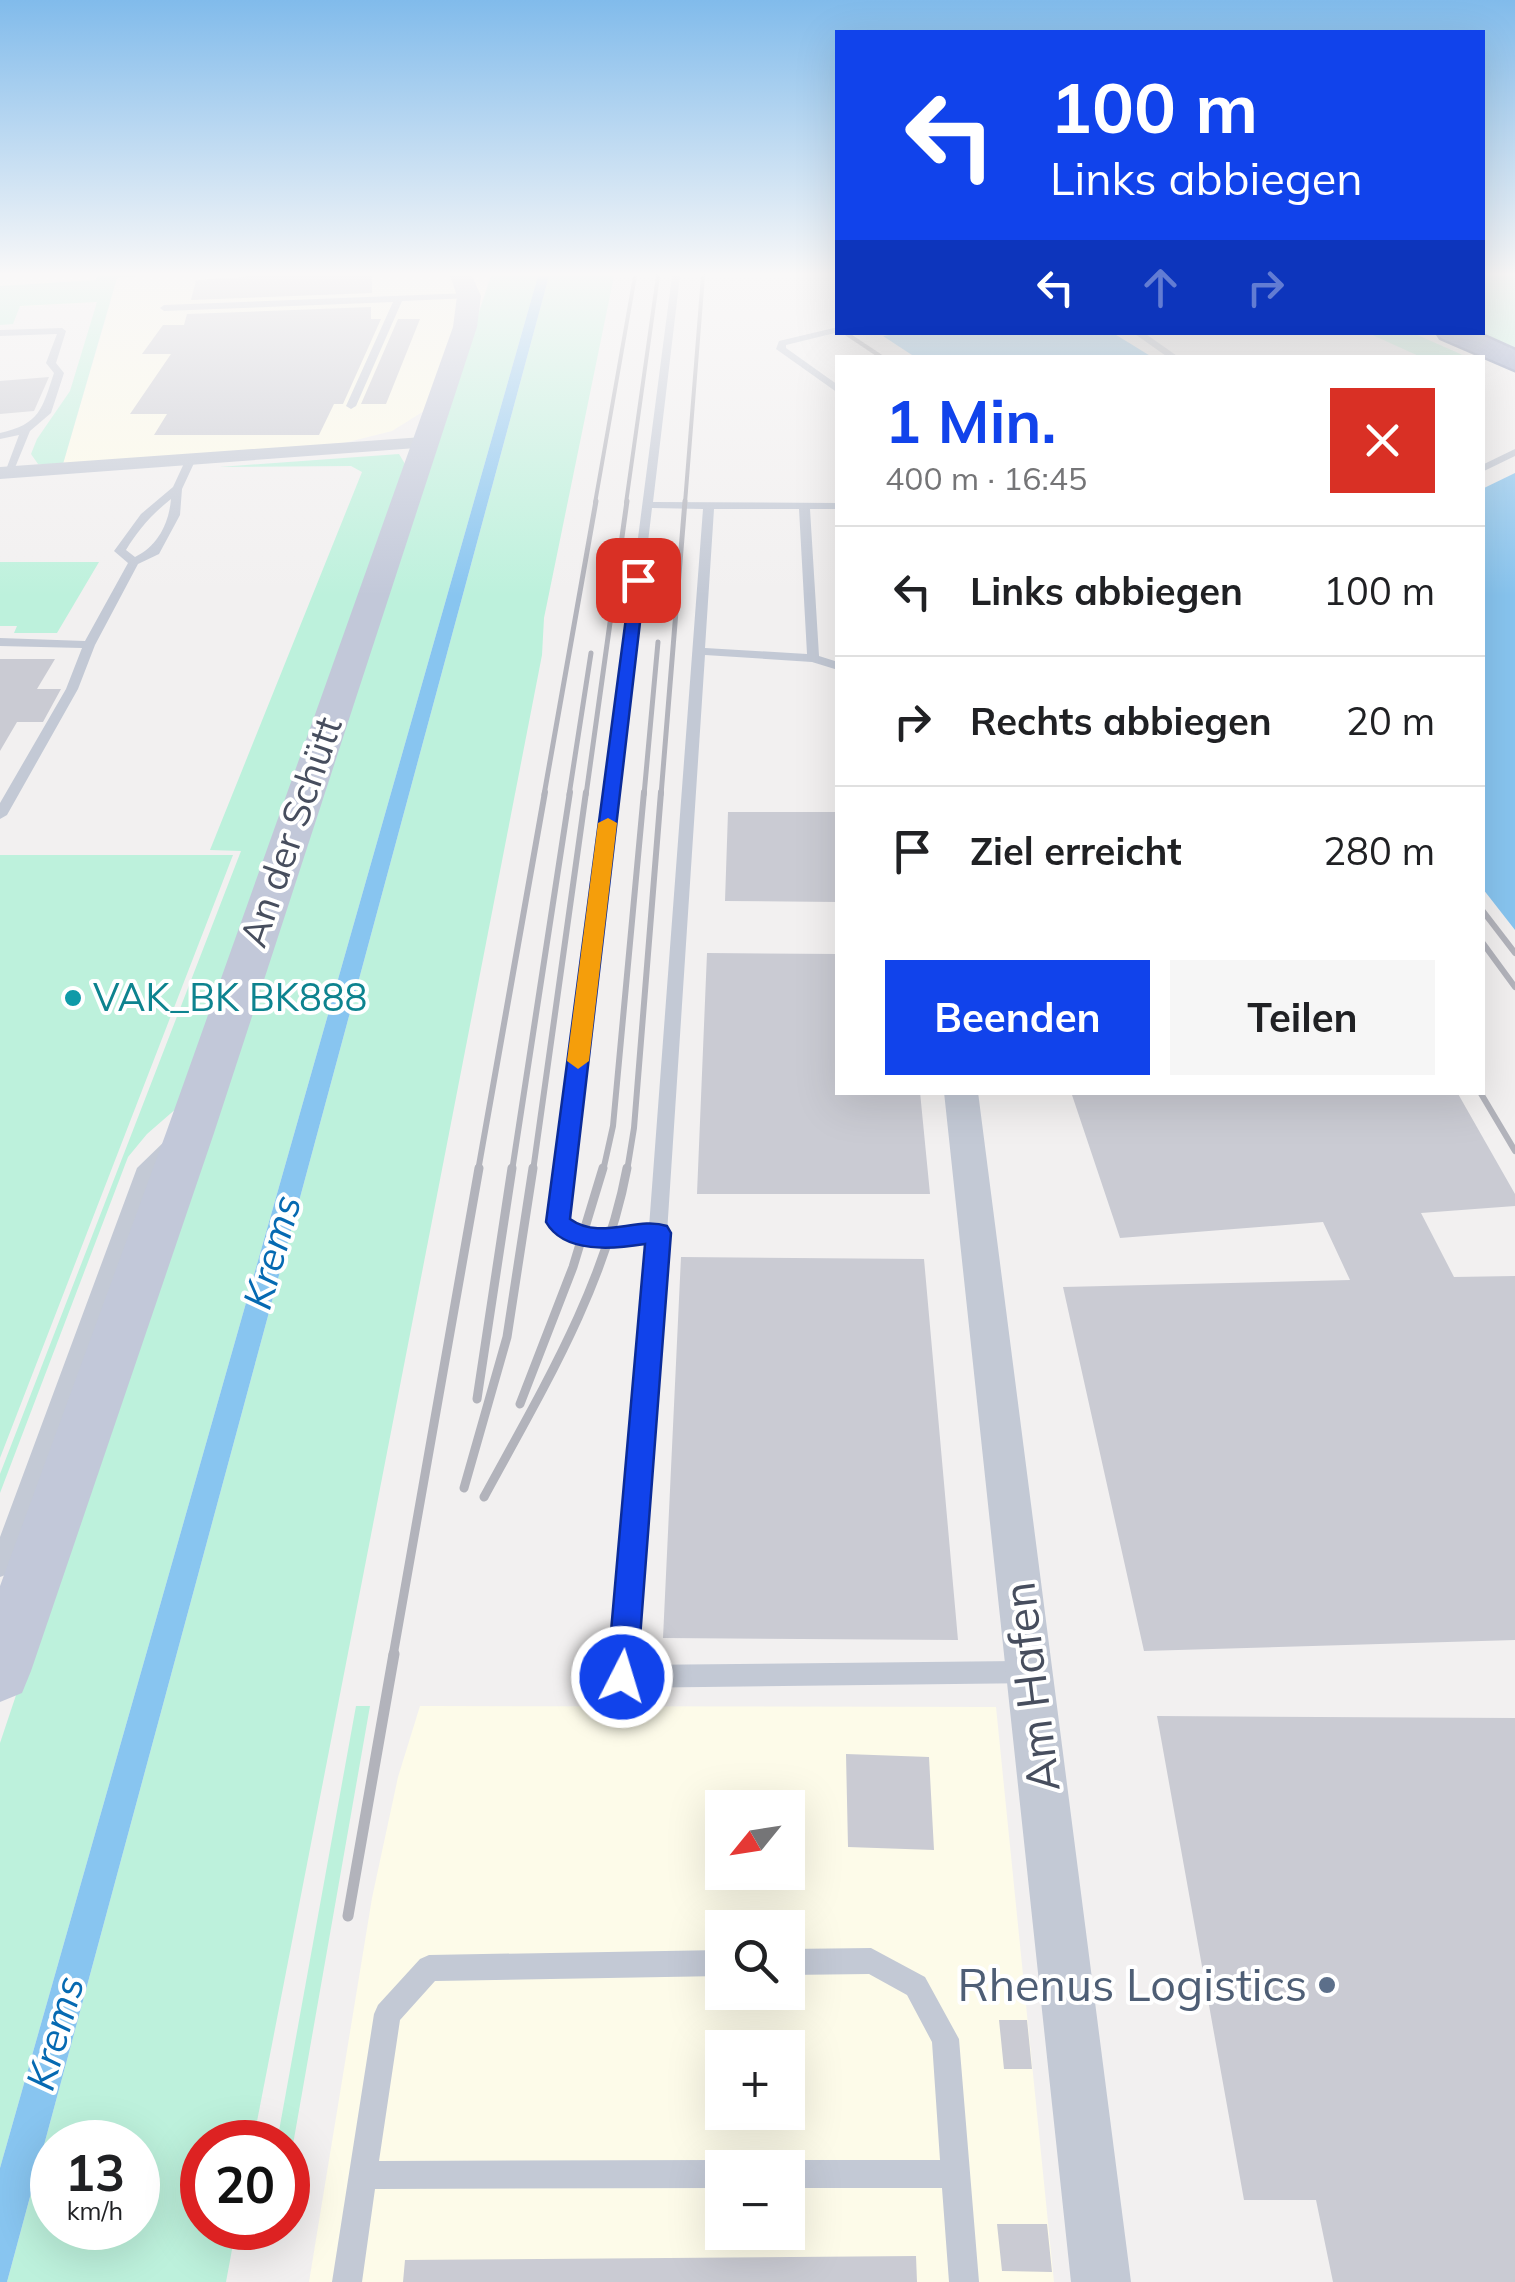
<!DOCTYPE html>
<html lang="de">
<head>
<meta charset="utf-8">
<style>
	body { margin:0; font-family:Mulish,sans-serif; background:#f6f6f6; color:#202124; height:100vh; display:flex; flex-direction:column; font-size:38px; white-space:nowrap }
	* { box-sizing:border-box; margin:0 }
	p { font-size:32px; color:#757577 }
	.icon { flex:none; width:55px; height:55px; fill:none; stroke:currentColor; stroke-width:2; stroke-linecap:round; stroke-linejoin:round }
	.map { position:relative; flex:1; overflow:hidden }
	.side { position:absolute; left:835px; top:355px; width:650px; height:740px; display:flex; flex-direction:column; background:#fff; border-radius:0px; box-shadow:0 10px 40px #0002 }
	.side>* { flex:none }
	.top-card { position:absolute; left:835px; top:30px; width:650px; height:305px; border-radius:0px; box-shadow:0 10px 40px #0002; background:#1143eb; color:#fff; overflow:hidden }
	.needle { width:65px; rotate:240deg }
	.tools { position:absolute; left:705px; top:1790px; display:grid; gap:20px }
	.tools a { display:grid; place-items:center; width:100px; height:100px; border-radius:0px; background:#fff; box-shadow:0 10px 40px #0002; font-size:50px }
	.speed { position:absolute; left:30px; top:2120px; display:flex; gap:20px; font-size:50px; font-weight:700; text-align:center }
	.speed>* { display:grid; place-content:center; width:130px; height:130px; border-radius:50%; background:#fff; box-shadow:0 10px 40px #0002; line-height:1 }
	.speed small { font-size:25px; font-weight:400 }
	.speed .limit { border:15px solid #d22; background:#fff; color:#111 }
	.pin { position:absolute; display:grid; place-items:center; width:85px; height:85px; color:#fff; margin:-42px; border-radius:20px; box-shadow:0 5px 15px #0006 }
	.me { position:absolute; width:110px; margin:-55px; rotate:5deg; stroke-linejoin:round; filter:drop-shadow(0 0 8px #0008) }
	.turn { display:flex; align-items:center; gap:35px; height:210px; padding:0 50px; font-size:45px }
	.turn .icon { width:130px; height:130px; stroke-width:2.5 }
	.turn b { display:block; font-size:70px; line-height:85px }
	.lanes { display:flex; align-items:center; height:95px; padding:0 50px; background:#0003; justify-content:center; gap:50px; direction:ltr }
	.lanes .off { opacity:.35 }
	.round { display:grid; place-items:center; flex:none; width:105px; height:105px; border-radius:0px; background:#f6f6f6 }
	.overview { display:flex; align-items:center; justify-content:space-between; height:170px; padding:0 50px }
	h1 { font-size:60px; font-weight:700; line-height:75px; color:#1143eb }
	.button { display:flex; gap:20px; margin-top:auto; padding:20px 50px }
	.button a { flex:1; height:115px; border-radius:0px; background:#1143eb; color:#fff; font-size:40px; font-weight:700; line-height:115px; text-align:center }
	.button a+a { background:#f6f6f6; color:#202124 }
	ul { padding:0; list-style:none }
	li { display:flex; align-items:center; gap:30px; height:130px; padding:0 50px; border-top:2px solid #e0e0e0 }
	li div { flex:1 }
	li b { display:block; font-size:38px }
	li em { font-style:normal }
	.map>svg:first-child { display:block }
	.commercial { fill:#fdfbe9; fill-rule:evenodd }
	.green { fill:#bdf1dc; fill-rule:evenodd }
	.water { fill:#88c5f0 }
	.building { fill:#cacbd3 }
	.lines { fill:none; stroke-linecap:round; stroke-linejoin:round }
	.highway-casing { stroke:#7181ac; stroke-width:5 }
	.lane { fill:#c3c9d5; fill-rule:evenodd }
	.street { fill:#c3c9d5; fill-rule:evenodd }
	.secondary { fill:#c2c8d9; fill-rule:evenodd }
	.highway { fill:#8696c1; fill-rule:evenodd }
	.rail-far4 { stroke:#b2b3bb; stroke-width:4 }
	.rail-far3 { stroke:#b2b3bb; stroke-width:5 }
	.rail-far2 { stroke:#b2b3bb; stroke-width:6 }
	.rail-far1 { stroke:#b2b3bb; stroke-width:9 }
	.rail { stroke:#b2b3bb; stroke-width:11 }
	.route { fill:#1143eb; stroke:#0b2c99; stroke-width:2.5 }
	.slow { fill:#f59e0b }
	.culture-dot { fill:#0f9aa8; stroke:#fff; stroke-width:4 }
	.service-dot { fill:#5c6f8a; stroke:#fff; stroke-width:4 }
	.labels { text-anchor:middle; stroke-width:8; stroke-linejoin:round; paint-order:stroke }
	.street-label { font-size:38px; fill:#474e5e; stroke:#fff }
	.culture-label { font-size:38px; fill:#0d838f; stroke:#fff; text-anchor:start }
	.water-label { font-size:40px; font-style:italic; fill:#066ab2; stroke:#fff }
	.near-street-label { font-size:45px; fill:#474e5e; stroke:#fff }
	.near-service-label { font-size:45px; fill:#4e5e75; stroke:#fff; text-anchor:end }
</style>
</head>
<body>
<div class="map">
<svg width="1515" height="2282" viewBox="0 0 1515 2282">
	<rect width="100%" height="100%" fill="#f2f0f0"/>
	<path class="commercial" d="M0,276H491L477,312L424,411L392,431L344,443L63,464L111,301L0,308Z
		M420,1706L996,1707L1054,2282H309L372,1898L398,1777ZM722,1808H788V1872H722ZM722,1928H788V1992H722ZM722,2048H788V2112H722ZM722,2168H788V2232H722Z"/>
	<path class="green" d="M97,276H137L117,278L63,464H38L31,454L37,439L70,391L97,302L20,306L13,324L0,325V286L96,280Z
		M491,276H538L0,2168V1743Z
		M549,276H614L544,618L542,655L253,2142H202V2228H236L226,2282H7ZM52,2142H138V2228H52Z
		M1483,276H1515V355L1463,333L1482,332Z
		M1368,333H1413L1467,357H1421Z
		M399,454L405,464L178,1107L147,1134L128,1157L0,1493V1474L241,851L210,850L362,472L351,466L219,467Z
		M0,562H99L57,633H14L17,626H0Z
		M0,855H233L0,1458Z
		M356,1706H370L288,2173V2142H277Z"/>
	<path class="water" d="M538,276H549L7,2282H0V2168Z
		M900,333H1113L1152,357H915L883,336Z
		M1515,473V930L1483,889L1482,489Z"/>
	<path class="building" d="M255,276H372V293L191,300L196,280Z
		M371,307V319H381L343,404H334L319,435H154L167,414H130L171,354H142L163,325H184L187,314Z
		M398,319H420L386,404H361Z
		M49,377L34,411L0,414V381Z
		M0,659H55L37,689H61L43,722H17L0,751Z
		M728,812H838V902L725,901Z
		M707,953L838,954V1092H920L930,1194H697Z
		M1071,1092H1457L1515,1194V1206L1421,1213L1454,1277L1515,1276V1640L1144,1651L1063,1287L1350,1280L1323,1222L1120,1238Z
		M681,1257L924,1259L958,1640L663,1638Z
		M1157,1716L1515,1718V2282H1333L1316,2200H1244Z
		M846,1754L929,1757L934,1850L848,1847Z
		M999,2020H1027L1032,2069H1004Z
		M997,2224H1047L1052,2272L1002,2271Z
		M916,2256L917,2282H403L405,2260Z"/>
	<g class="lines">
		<g class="highway-casing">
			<path id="highway" d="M1437,332H1475L1515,350V370L1441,338Z"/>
		</g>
		<path class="lane" d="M672,276H680L653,502L838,503V509H810L819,656L838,662V670L812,662L705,655L667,1233L634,1665L1029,1661L1037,1664L1041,1672L1037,1680L1029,1683L622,1688L614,1685L610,1677L648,1242C616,1247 570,1253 549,1223ZM652,508L703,509L649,1227L593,1231L568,1220ZM714,509H799L807,654L705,648Z
			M469,293L472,298L402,301L356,406L351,409L346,406L393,302L164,311L160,308L164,305Z
			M838,327L839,332L786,345V348L838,385V393L776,349L779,341Z
			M62,328L66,331L56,363L64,373L51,413L30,431L12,475H4L19,435L0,439V433C40,424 42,409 54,373L46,363L57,334L0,336V330Z
			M1132,332H1143L1180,358H1169Z
			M1515,449V456L1482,472V465Z
			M186,459L195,461L182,489L180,515L159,554L138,564L95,645L78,689L7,815L0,819V803L66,689L82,648L0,646V638L85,641L128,563L114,551L141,514L173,487ZM171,499C169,523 158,546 135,557L126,550C138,530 152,514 171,499Z
			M176,1134L185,1141L154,1172L11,1567L8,1574L0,1577V1537L137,1168L170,1136Z
			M871,1948L925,1977L959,2039L979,2282H949L942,2188H788V2168H776L788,2160H940L932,2042L907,1995L869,1974L788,1975V1949Z
			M722,1950V1976L435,1981L400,2020L379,2161L722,2160L734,2168H722V2188L375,2189L362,2282H332L374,2014L378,2005L420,1959L429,1955Z"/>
		<path class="street" d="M423,437L433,443L430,447L0,479V467Z
			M944,1092H978L1131,2282H1071Z"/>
		<path class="secondary" d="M450,276H472L481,296L477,327L214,1133L31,1671L22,1693L0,1702V1586L166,1133L453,327L457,296Z"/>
		<use href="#highway" class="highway"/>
		<path class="rail-far4" d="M847,334L883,358
			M595,503L635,276
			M626,503L658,276
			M685,503L703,276"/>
		<path class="rail-far3" d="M544,795L596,501
			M569,795L591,653
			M586,795L627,501
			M644,795L658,642
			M661,795L685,501"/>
		<path class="rail-far2" d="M1482,910L1515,953
			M1482,942L1515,987
			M1480,1092L1515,1151
			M478,1171L545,792
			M512,1171L570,792
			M533,1171L586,792
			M603,1171L613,1126L644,792
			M627,1171L634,1128L661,792"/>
		<path class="rail-far1" d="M477,1399L512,1168
			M520,1404L573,1267L603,1168
			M464,1488L507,1337L533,1168
			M484,1497C541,1392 605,1287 627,1168
			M393,1656L479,1168"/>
		<path class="rail" d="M348,1916L394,1654"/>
	</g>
	<linearGradient id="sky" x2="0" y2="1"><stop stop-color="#81bbeb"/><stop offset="0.46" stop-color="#f9f8f8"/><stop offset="1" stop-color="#f9f8f8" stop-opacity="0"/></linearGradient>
	<rect width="1515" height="596" fill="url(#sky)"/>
	<path class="route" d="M638,576L645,580L570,1219C601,1241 636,1216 667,1226L671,1233L637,1677L633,1688L622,1692L612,1688L607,1677L645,1244C614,1249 564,1254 546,1222L631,580Z"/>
	<path class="slow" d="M608,818L617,823L589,1061L578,1069L567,1061L598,823Z"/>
	<circle class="culture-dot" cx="73" cy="998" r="10"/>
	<circle class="service-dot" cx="1327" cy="1985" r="10"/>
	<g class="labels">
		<g class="street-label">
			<text transform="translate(291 832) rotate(-71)" y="13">An der Schütt</text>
		</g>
		<g class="culture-label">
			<text x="93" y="1011">VAK_BK BK888</text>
		</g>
		<g class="water-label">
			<text transform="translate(272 1252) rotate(-74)" y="14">Krems</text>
			<text transform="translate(55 2033) rotate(-74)" y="14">Krems</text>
		</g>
		<g class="near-street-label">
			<text transform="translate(1031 1687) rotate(-97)" y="16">Am Hafen</text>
		</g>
		<g class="near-service-label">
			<text x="1307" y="2001">Rhenus Logistics</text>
		</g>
	</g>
</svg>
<div class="tools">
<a><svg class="needle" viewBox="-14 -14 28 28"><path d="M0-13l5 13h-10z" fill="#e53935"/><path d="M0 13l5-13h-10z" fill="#757577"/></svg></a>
<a><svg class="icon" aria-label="search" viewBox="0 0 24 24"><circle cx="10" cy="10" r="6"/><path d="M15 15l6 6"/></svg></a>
<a>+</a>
<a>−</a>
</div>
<div class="speed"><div>13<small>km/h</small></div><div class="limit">20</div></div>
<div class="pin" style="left:638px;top:580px;background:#d93025"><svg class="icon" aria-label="arrive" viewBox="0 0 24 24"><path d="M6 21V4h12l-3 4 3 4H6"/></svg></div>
<svg class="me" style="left:622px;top:1677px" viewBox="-20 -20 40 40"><circle r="17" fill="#1143eb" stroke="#fff" stroke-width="3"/><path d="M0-11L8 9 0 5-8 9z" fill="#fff"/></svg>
<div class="top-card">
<div class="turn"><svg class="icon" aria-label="left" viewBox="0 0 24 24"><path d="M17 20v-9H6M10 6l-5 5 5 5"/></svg><div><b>100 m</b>Links abbiegen</div></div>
<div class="lanes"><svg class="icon" aria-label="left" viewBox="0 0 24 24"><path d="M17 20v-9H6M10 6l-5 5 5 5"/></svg><svg class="icon off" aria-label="ahead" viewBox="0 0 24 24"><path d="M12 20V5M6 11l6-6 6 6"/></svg><svg class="icon off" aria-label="right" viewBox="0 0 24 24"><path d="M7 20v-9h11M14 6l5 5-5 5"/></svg></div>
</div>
<section class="side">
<div class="overview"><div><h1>1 Min.</h1><p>400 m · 16:45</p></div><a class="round" style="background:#d93025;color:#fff"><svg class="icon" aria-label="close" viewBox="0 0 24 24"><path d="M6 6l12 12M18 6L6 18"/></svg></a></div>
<ul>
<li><svg class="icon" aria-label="left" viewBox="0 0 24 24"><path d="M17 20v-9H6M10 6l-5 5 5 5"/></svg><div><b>Links abbiegen</b></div><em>100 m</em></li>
<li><svg class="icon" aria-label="right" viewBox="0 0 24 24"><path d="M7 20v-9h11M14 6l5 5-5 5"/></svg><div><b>Rechts abbiegen</b></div><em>20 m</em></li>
<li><svg class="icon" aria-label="arrive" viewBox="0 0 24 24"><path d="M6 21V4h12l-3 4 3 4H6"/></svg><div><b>Ziel erreicht</b></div><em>280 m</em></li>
</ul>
<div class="button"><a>Beenden</a><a>Teilen</a></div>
</section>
</div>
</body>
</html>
